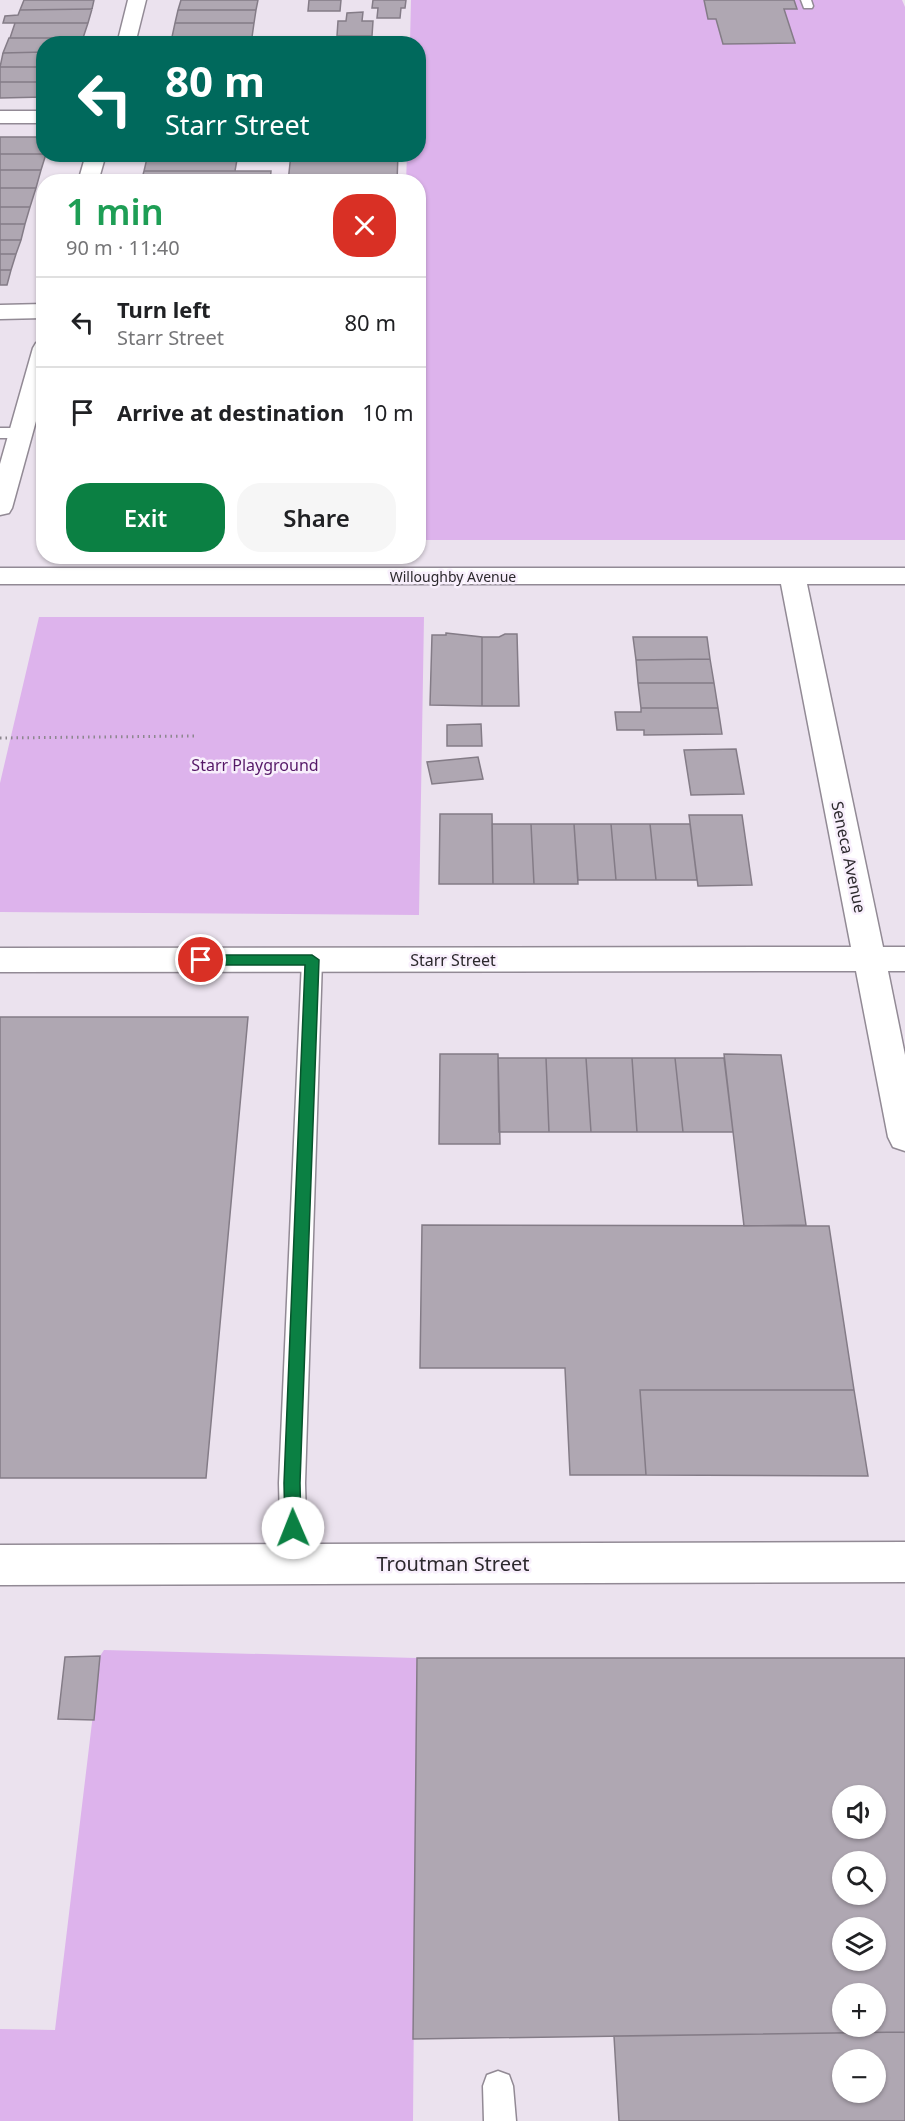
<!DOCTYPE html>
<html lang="en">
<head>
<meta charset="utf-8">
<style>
	body { margin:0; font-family:"Noto Sans",sans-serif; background:#f6f6f6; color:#202124; height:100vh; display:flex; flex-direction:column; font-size:22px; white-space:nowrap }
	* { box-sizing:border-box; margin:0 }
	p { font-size:20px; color:#757577 }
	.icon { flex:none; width:33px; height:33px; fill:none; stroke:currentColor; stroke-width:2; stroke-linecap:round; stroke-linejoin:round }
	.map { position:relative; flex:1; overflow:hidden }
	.details { position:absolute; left:36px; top:174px; width:390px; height:390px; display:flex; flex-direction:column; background:#fff; border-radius:24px; box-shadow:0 2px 4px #0004 }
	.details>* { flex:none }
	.top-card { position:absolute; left:36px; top:36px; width:390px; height:126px; border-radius:24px; box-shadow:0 2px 4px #0004; background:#00695c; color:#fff; overflow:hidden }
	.controls { position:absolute; left:832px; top:1785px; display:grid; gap:12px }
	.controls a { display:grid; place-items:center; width:54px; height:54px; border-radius:50%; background:#fff; box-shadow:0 2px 4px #0004; font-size:30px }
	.pin { position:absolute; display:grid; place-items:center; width:51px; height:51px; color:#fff; margin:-26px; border:3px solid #fff; border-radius:50%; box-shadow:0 2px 6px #0007 }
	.me { position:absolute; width:66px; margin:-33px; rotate:359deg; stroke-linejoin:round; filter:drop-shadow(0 0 4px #0008) }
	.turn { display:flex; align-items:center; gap:21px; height:126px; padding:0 30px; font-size:27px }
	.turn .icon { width:78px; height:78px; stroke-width:2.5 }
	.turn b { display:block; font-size:42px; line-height:51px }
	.round { display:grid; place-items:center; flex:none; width:63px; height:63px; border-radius:24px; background:#f6f6f6 }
	.overview { display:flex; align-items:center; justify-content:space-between; height:102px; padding:0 30px }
	h1 { font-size:36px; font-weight:600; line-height:45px; color:#1e9e55 }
	.button { display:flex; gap:12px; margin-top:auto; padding:12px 30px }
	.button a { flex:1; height:69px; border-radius:24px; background:#0b8043; color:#fff; font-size:24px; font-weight:600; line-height:69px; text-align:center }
	.button a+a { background:#f6f6f6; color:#202124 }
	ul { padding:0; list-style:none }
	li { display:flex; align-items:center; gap:18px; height:90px; padding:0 30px; border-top:2px solid #e0e0e0 }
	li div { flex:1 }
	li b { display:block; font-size:22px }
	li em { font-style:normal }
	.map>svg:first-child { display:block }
	.green { fill:#ddb3ec }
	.building { fill:#afa7b2; stroke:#847c87; stroke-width:1.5; fill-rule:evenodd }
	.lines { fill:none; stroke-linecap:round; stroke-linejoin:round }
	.lane-casing { stroke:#928a95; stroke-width:3 }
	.street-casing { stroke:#928a95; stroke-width:3 }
	.path { stroke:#8d878f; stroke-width:3; stroke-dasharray:1.5 4; stroke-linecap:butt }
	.lane { fill:#fff; fill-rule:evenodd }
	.street { fill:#fff; fill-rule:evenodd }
	.route { fill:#0b8043; stroke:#07532c; stroke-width:1.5 }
	.labels { text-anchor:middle; stroke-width:5; stroke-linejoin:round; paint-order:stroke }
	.far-street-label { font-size:14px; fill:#2c292d; stroke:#f8effc }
	.park-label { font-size:16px; fill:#551867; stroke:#f8effc }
	.street-label { font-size:16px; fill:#2c292d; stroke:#f8effc }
	.near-street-label { font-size:20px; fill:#2c292d; stroke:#f8effc }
</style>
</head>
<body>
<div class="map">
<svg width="905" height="2121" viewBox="0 0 905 2121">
	<rect width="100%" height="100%" fill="#ebe2ee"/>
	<path class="green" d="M411,0H902L905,7V540H419L418,182H406L407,155L418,154V44L410,43Z
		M39,617H424L419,915L0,912V783Z
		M104,1650L417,1658L413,2121H0V2029L55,2030L100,1656Z"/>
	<path class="building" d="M24,0H94L92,9L20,10Z
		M181,0H258L256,10H178Z
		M309,0H341L340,11H308Z
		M373,0H406L405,8H401L400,18H377L378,8H372Z
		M704,0H794L797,9H784L795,43L723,44L716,19H708Z
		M92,9L88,23H3L5,16L18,15L20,10Z
		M178,10H256L254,23H175Z
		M363,12L362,21H373L372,36H337L338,21H346L347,13Z
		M15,23H88L83,38H10Z
		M175,23H254L252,37H172Z
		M172,37H252L251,44H171Z
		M9,38H83L82,44H44V52L3,53Z
		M44,52V67H0L3,53Z
		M0,67H44V82H0Z
		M0,82H44V97L0,98Z
		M0,137H44V154H0Z
		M0,154H46L41,170H0Z
		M148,154H238L235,171H144Z
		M291,154H398L397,182H288Z
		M0,170H41L36,188H0Z
		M144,171H271L270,182H141Z
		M0,188H36L30,207H0Z
		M0,207H30L25,224H0Z
		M0,224H25L21,240H0Z
		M0,240H21L16,254H0Z
		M0,254H16L11,270H0Z
		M0,270H11L7,285H0Z
		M446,633L482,637V706L430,705L432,635H446Z
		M505,634H517L519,706H482V637H499Z
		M633,637H707L710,659L636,660Z
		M710,659L714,683H638L636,660Z
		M638,683H714L718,708H641Z
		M641,708H718L722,734L644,735V730H617L615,712H641Z
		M481,724L482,746H447V725Z
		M736,749L744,794L691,795L684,750Z
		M478,757L483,779L432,784L427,762Z
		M440,814H492L493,884H439Z
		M689,815H742L752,885L698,886Z
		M492,824H531L534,884H493Z
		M531,824H574L578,884H534Z
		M574,824H611L616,880H578Z
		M611,824H650L656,880H616Z
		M650,824H690L697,880H656Z
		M0,1017H248L206,1478H0Z
		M440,1054H498L500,1144H439Z
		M724,1054L781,1055L806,1225L744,1226Z
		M498,1058H546L549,1132H499Z
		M546,1058H586L591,1132H549Z
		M586,1058H632L637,1132H591Z
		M632,1058H675L683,1132H637Z
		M675,1058H724L733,1132H683Z
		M422,1225L829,1226L854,1390H640L646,1475H570L565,1368H420Z
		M640,1390H854L868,1476L646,1475Z
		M100,1656L94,1720L58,1719L65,1657Z
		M417,1658H905V2032L413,2039ZM843,1796H876V1828H843ZM843,1862H876V1894H843ZM843,1928H876V1960H843ZM843,1994H876V2026H843Z
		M905,2032V2121H619L614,2036ZM843,2060H876V2092H843Z"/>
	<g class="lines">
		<g class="lane-casing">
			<path id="lane" d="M801,0H811L813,6L812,8H804Z
				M0,428H20L28,433L20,438H0Z
				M312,952L319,955L322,960L305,1483L307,1564L303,1573L294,1577L285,1573L281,1564L279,1483L302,960L305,955Z
				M498,2071L509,2075L513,2086L516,2121H484L483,2086L487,2075Z"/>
		</g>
		<g class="street-casing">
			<path id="street" d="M128,0H146L135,44H117Z
				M0,111H44V123H0Z
				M86,154H106L98,182H78Z
				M44,304V318L0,319V305Z
				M44,341V392L12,508L9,513L0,515V464L33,348L36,343Z
				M0,568H905V584H807L883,947H905V971H888L905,1055V1151L893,1147L888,1137L856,971L0,972V948L851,947L781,584H0Z
				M905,1542V1582L0,1585V1545Z"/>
		</g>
		<path class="path" d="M0,738L195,736"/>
		<use href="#lane" class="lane"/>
		<use href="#street" class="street"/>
	</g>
	<path class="route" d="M201,955H312L319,960L300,1483L301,1528L299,1534L293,1536L287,1534L285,1528L284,1483L305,965H201L194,960Z"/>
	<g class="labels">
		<g class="far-street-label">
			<text x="453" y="582">Willoughby Avenue</text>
		</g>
		<g class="park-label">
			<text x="255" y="771">Starr Playground</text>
		</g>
		<g class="street-label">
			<text transform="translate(849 857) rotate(78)" y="6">Seneca Avenue</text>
			<text x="453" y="966">Starr Street</text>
		</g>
		<g class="near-street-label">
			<text x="453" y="1571">Troutman Street</text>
		</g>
	</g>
</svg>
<div class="controls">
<a><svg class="icon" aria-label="sound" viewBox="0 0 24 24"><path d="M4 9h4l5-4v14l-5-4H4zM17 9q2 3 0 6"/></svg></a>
<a><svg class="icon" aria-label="search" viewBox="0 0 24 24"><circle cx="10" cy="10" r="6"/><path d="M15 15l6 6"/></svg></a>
<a><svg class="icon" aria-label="layers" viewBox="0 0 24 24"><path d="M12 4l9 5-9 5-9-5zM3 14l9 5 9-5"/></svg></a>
<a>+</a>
<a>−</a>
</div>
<div class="pin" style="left:201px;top:960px;background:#d93025"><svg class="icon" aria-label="arrive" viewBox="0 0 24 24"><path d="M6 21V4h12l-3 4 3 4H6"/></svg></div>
<svg class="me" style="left:293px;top:1528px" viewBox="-20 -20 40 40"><circle r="19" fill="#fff"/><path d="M0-13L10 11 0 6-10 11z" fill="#0b8043"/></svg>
<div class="top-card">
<div class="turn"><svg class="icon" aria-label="left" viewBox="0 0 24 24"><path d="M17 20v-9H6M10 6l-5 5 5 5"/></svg><div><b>80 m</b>Starr Street</div></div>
</div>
<section class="details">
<div class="overview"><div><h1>1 min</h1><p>90 m · 11:40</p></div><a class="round" style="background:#d93025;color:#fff"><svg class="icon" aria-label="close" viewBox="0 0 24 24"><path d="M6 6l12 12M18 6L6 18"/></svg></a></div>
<ul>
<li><svg class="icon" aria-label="left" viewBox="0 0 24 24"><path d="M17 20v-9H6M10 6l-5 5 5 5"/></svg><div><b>Turn left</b><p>Starr Street</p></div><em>80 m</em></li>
<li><svg class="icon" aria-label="arrive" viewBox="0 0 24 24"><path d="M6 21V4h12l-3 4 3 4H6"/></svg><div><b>Arrive at destination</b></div><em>10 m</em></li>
</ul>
<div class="button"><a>Exit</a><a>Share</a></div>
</section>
</div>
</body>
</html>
